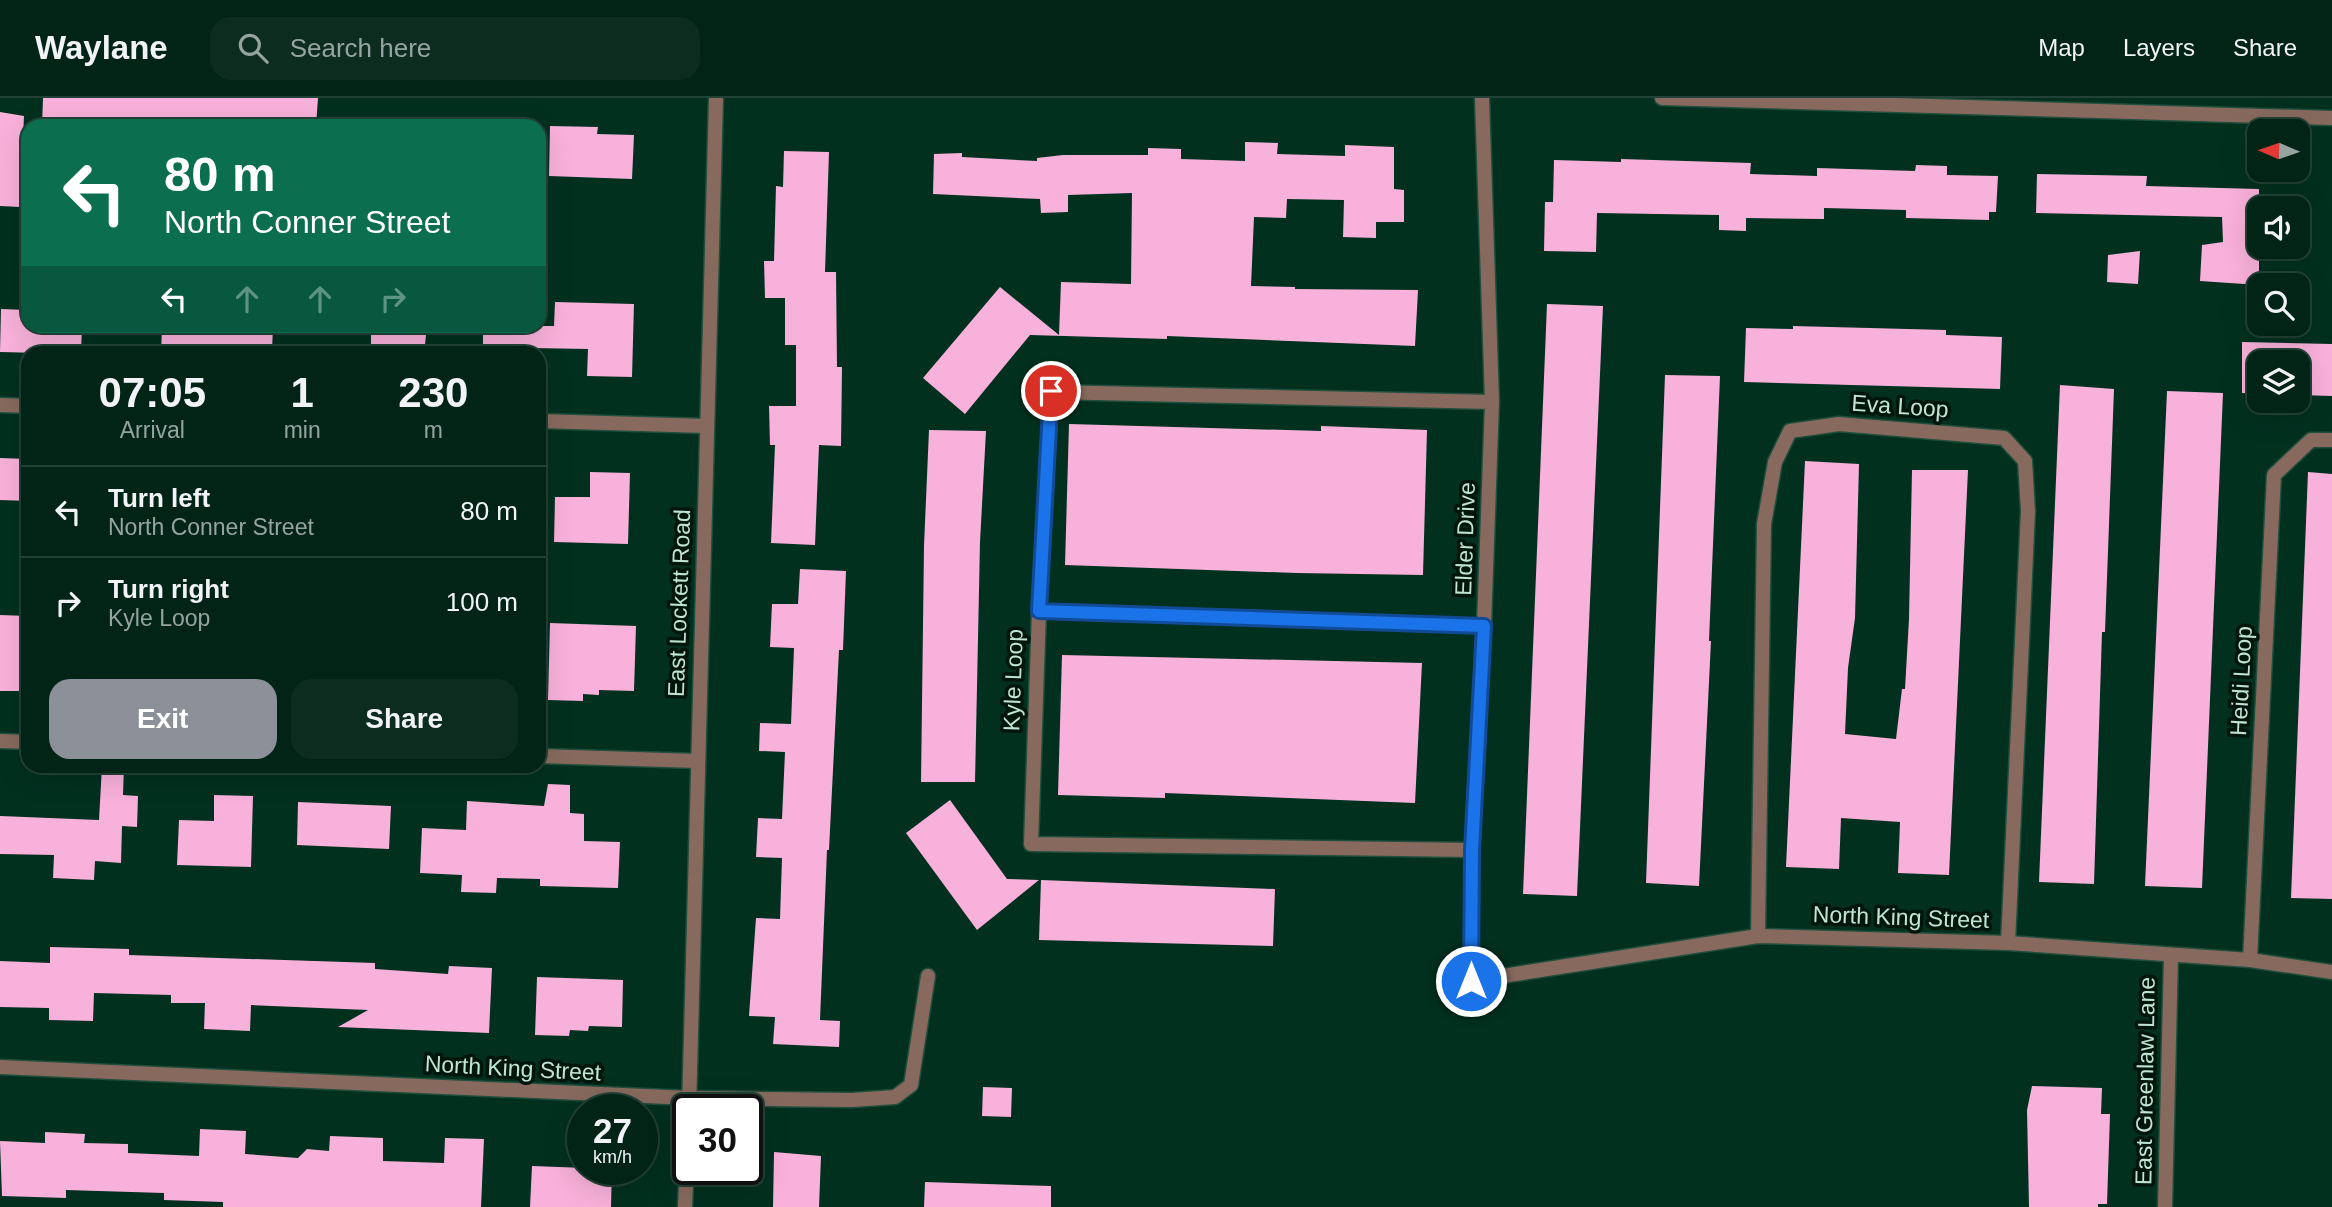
<!DOCTYPE html>
<html lang="en">
<head>
<meta charset="utf-8">
<style>
	body { margin:0; font-family:Helvetica,sans-serif; background:#0c2c20; color:#f1f3f6; height:100vh; display:flex; flex-direction:column; font-size:26px; white-space:nowrap }
	* { box-sizing:border-box; margin:0 }
	p { font-size:23px; color:#96a4a1 }
	.icon { flex:none; width:38px; height:38px; fill:none; stroke:currentColor; stroke-width:2; stroke-linecap:round; stroke-linejoin:round }
	.map { position:relative; flex:1; overflow:hidden }
	.sheet { position:absolute; left:21px; top:248px; width:525px; height:427px; display:flex; flex-direction:column; background:#022417; border-radius:21px; box-shadow:0 7px 28px #0002,0 0 0 2px #234136 }
	.sheet>* { flex:none }
	.banner { position:absolute; left:21px; top:21px; width:525px; height:214px; border-radius:21px; box-shadow:0 7px 28px #0002,0 0 0 2px #234136; background:#0b6e4f; color:#fff; overflow:hidden }
	.needle { width:46px; rotate:272deg }
	.fabs { position:absolute; left:2247px; top:21px; display:grid; gap:14px }
	.fabs a { display:grid; place-items:center; width:63px; height:63px; border-radius:14px; background:#022417; box-shadow:0 7px 28px #0002,0 0 0 2px #234136; font-size:35px }
	.speed { position:absolute; left:567px; top:996px; display:flex; gap:14px; font-size:35px; font-weight:700; text-align:center }
	.speed>* { display:grid; place-content:center; width:91px; height:91px; border-radius:50%; background:#022417; box-shadow:0 7px 28px #0002,0 0 0 2px #234136; line-height:1 }
	.speed small { font-size:18px; font-weight:400 }
	.speed .limit { border:4px solid #111; border-radius:10px; background:#fff; color:#111 }
	.pin { position:absolute; display:grid; place-items:center; width:60px; height:60px; color:#fff; margin:-30px; border:4px solid #fff; border-radius:50%; box-shadow:0 2px 7px #0007 }
	.me { position:absolute; width:77px; margin:-38px; rotate:0deg; stroke-linejoin:round; filter:drop-shadow(0 0 5px #0008) }
	.turn { display:flex; align-items:center; gap:24px; height:147px; padding:0 28px; font-size:32px }
	.turn .icon { width:91px; height:91px; stroke-width:2.5 }
	.turn b { display:block; font-size:49px; line-height:60px }
	.lanes { display:flex; align-items:center; height:66px; padding:0 28px; background:#0003; justify-content:center; gap:35px; direction:ltr }
	.lanes .off { opacity:.35 }
	.eta { display:flex; justify-content:space-evenly; align-items:center; height:119px; text-align:center }
	.eta b { font-size:42px; font-weight:700; line-height:49px }
	.button { display:flex; gap:14px; margin-top:auto; padding:14px 28px }
	.button a { flex:1; height:80px; border-radius:21px; background:#8c9099; color:#fff; font-size:28px; font-weight:700; line-height:80px; text-align:center }
	.button a+a { background:#0c2c20; color:#f1f3f6 }
	ul { padding:0; list-style:none }
	li { display:flex; align-items:center; gap:21px; height:91px; padding:0 28px; border-top:2px solid #234136 }
	li div { flex:1 }
	li b { display:block; font-size:26px }
	li em { font-style:normal }
	header { display:flex; align-items:center; gap:42px; box-sizing:border-box; height:98px; padding:0 35px; background:#022417; border-bottom:2px solid #234136 }
	header strong { font-size:33px }
	nav { display:flex; gap:38px; margin-inline-start:auto; font-size:24px }
	.search { width:490px; height:63px; background:#0c2c20; display:flex; align-items:center; gap:18px; box-sizing:border-box; padding:0 24px; border-radius:21px; color:#96a4a1; font-size:26px }
	.map>svg:first-child { display:block }
	.building { fill:#f8b1da }
	.lines { fill:none; stroke-linecap:round; stroke-linejoin:round }
	.minor-casing { stroke:#204d3c; stroke-width:17 }
	.tertiary-casing { stroke:#204d3c; stroke-width:17 }
	.minor { stroke:#876a5d; stroke-width:14 }
	.tertiary { stroke:#876a5d; stroke-width:14 }
	.route-casing { stroke:#114b97; stroke-width:18 }
	.route { stroke:#1a73e8; stroke-width:12 }
	.labels { text-anchor:middle; stroke-width:7; stroke-linejoin:round; paint-order:stroke }
	.street-label { font-size:23px; fill:#bfe5d2; stroke:#00150b }
</style>
</head>
<body>
<header>
<strong>Waylane</strong>
<div class="search"><svg class="icon" aria-label="search" viewBox="0 0 24 24"><circle cx="10" cy="10" r="6"/><path d="M15 15l6 6"/></svg>Search here</div>
<nav><a>Map</a><a>Layers</a><a>Share</a></nav>
</header>
<div class="map">
<svg width="2332" height="1109" viewBox="0 0 2332 1109">
	<rect width="100%" height="100%" fill="#02301f"/>
	<path class="building" d="M43,0H318L316,28H42Z
		M0,14L24,18L20,109L0,108Z
		M550,28L598,29L597,36L634,37L632,81L549,78Z
		M1245,44L1278,45L1277,56L1345,58V47L1394,49V91L1404,92V124H1376V140L1343,139L1344,102L1287,101L1286,120L1254,119L1251,188L1295,189V191L1418,192L1415,248L1167,238V241L1030,237L965,316L923,280L1000,189L1059,237L1061,184L1131,186L1132,95L1068,97V114L1041,115L1040,101L933,96L934,56L962,55V59L1037,63V60L1063,57H1148V50L1181,51V61L1245,63Z
		M784,53L829,54L825,174H836L837,269H842L841,348L819,347L815,447L771,445L775,347H770L769,308H796V247H785V200H765L764,163H774L776,88L783,89Z
		M1621,61L1751,65L1750,76L1817,78V70L1915,73L1916,67L1947,68V77L1998,78L1996,114H1989V122L1906,120V112L1824,110V121L1746,120V133L1719,132V117L1597,115L1596,154L1544,153L1545,104H1553L1554,62L1621,64Z
		M2037,76L2147,78L2146,88L2259,91V187L2200,183L2202,147L2223,144L2222,119L2036,115Z
		M2140,153L2138,186L2107,184L2108,157Z
		M555,204L634,206L632,279L587,278L588,251L531,250V256H497L488,253V249H483V228H554Z
		M1547,206L1603,208L1577,798L1523,796Z
		M1,211L28,212V228H82L81,256L0,254Z
		M162,228H273L272,253L161,256Z
		M371,228H427L424,256H384V251L371,250Z
		M1793,228L1946,232V237L2002,239L2000,291L1744,284L1746,230L1793,231Z
		M2242,244L2332,246V298L2298,297V264H2259V296L2242,295Z
		M1665,277L1720,278L1709,543H1711L1699,788L1646,785Z
		M2060,287L2114,291L2105,534H2102L2094,786L2039,784Z
		M2167,293L2223,295L2202,790L2145,788Z
		M1069,326L1321,333V328L1427,332L1423,477L1296,475L1065,467Z
		M929,332L986,333L980,444L975,684H921L924,448Z
		M0,360L28,361V403L0,402Z
		M1805,363L1859,366L1855,520L1848,570L1845,636L1896,641L1902,591H1905L1909,521L1912,372H1968L1949,777L1898,775L1900,724L1841,720L1839,771L1786,769Z
		M590,374L630,375L628,446L554,444L555,399H590Z
		M2308,374L2332,376V801L2291,800Z
		M800,471L846,473L843,552H839L829,752H827L820,922L840,923L839,949L773,946L775,919L749,918L756,820L780,821L782,760L756,759L758,720L782,721L785,654L759,653L760,625L791,626L794,550L770,549L772,506H798Z
		M0,517L28,518V567H25L24,593H0Z
		M550,525L636,528L634,593L599,592V597L583,596V603L548,602Z
		M1062,557L1422,565L1415,705L1165,695V700L1058,697Z
		M102,668H124L123,697L138,698L137,729L122,728L121,765L95,763L94,782L53,780L54,757L0,756V718L99,722Z
		M548,686L570,687V715L584,716V743L620,744L618,790L540,788V781L497,780L496,795L461,794L462,777L420,775L422,730L466,732L467,703L544,708Z
		M214,697L253,698L251,769L177,767L179,722L214,723Z
		M950,702L1007,781L1039,782L977,832L906,735Z
		M298,704L391,708L389,751L297,747Z
		M1041,782L1275,791L1273,848L1039,842Z
		M50,849L129,851V857L375,865V871L448,876L449,868L492,870L489,935L338,929L368,912L251,907L250,933L204,931L205,905H171V897L94,895L93,923L49,922V910L0,909V863L50,865Z
		M537,879L623,882L622,929L589,928L588,933L570,932L569,938L535,937Z
		M2032,988L2102,990L2101,1016H2110L2107,1106H2098V1109H2029L2027,1012Z
		M983,989L1012,990L1011,1019L982,1018Z
		M200,1031L246,1033L245,1056L298,1060L307,1051L329,1053L330,1038L383,1040V1063L444,1065L445,1040L484,1041L481,1109H223V1104L164,1102V1095L66,1092V1100L2,1098L0,1043L45,1045V1034L85,1036L84,1045L128,1046V1055L199,1058Z
		M774,1054L821,1058L819,1109H773Z
		M532,1068L612,1071L611,1109H530Z
		M925,1084L1051,1088V1109H924Z"/>
	<g class="lines">
		<g class="minor-casing">
			<path id="minor" d="M1482,0L1492,304L1484,528L1472,752L1471,883L1758,838L2008,845L2250,862L2332,874
				M1662,0L2332,20
				M0,307L28,308
				M539,323L706,328
				M1039,513L1484,528
				M0,643L28,644
				M539,658L697,663
				M1472,752L1031,746L1039,513L1051,294L1492,304
				M1758,838L1764,426L1775,364L1790,333L1839,326L2004,340L2025,363L2028,413L2008,845
				M2250,862L2274,377L2311,342H2332
				M0,969L689,1000L852,1002L895,999L911,987L928,878
				M2165,1109L2171,858"/>
		</g>
		<g class="tertiary-casing">
			<path id="tertiary" d="M689,1012L716,0
				M685,1109L688,1040"/>
		</g>
		<use href="#minor" class="minor"/>
		<use href="#tertiary" class="tertiary"/>
	</g>
	<g class="lines">
		<g class="route-casing">
			<path id="route" d="M1051,293L1039,513L1484,528L1472,752L1471,883"/>
		</g>
		<use href="#route" class="route"/>
	</g>
	<g class="labels">
		<g class="street-label">
			<text transform="translate(1900 308) rotate(4)" y="8">Eva Loop</text>
			<text transform="translate(1465 441) rotate(-88)" y="8">Elder Drive</text>
			<text transform="translate(679 505) rotate(-88)" y="8">East Lockett Road</text>
			<text transform="translate(1013 582) rotate(-88)" y="8">Kyle Loop</text>
			<text transform="translate(2241 583) rotate(-87)" y="8">Heidi Loop</text>
			<text transform="translate(1901 819) rotate(2)" y="8">North King Street</text>
			<text transform="translate(513 970) rotate(3)" y="8">North King Street</text>
			<text transform="translate(2145 983) rotate(-89)" y="8">East Greenlaw Lane</text>
		</g>
	</g>
</svg>
<div class="fabs">
<a><svg class="needle" viewBox="-14 -14 28 28"><path d="M0-13l5 13h-10z" fill="#e53935"/><path d="M0 13l5-13h-10z" fill="#96a4a1"/></svg></a>
<a><svg class="icon" aria-label="sound" viewBox="0 0 24 24"><path d="M4 9h4l5-4v14l-5-4H4zM17 9q2 3 0 6"/></svg></a>
<a><svg class="icon" aria-label="search" viewBox="0 0 24 24"><circle cx="10" cy="10" r="6"/><path d="M15 15l6 6"/></svg></a>
<a><svg class="icon" aria-label="layers" viewBox="0 0 24 24"><path d="M12 4l9 5-9 5-9-5zM3 14l9 5 9-5"/></svg></a>
</div>
<div class="speed"><div>27<small>km/h</small></div><div class="limit">30</div></div>
<div class="pin" style="left:1051px;top:293px;background:#d93025"><svg class="icon" aria-label="arrive" viewBox="0 0 24 24"><path d="M6 21V4h12l-3 4 3 4H6"/></svg></div>
<svg class="me" style="left:1471px;top:883px" viewBox="-20 -20 40 40"><circle r="17" fill="#1a73e8" stroke="#fff" stroke-width="3"/><path d="M0-11L8 9 0 5-8 9z" fill="#fff"/></svg>
<div class="banner">
<div class="turn"><svg class="icon" aria-label="left" viewBox="0 0 24 24"><path d="M17 20v-9H6M10 6l-5 5 5 5"/></svg><div><b>80 m</b>North Conner Street</div></div>
<div class="lanes"><svg class="icon" aria-label="left" viewBox="0 0 24 24"><path d="M17 20v-9H6M10 6l-5 5 5 5"/></svg><svg class="icon off" aria-label="ahead" viewBox="0 0 24 24"><path d="M12 20V5M6 11l6-6 6 6"/></svg><svg class="icon off" aria-label="ahead" viewBox="0 0 24 24"><path d="M12 20V5M6 11l6-6 6 6"/></svg><svg class="icon off" aria-label="right" viewBox="0 0 24 24"><path d="M7 20v-9h11M14 6l5 5-5 5"/></svg></div>
</div>
<section class="sheet">
<div class="eta">
<div><b>07:05</b><p>Arrival</p></div>
<div><b>1</b><p>min</p></div>
<div><b>230</b><p>m</p></div>
</div>
<ul>
<li><svg class="icon" aria-label="left" viewBox="0 0 24 24"><path d="M17 20v-9H6M10 6l-5 5 5 5"/></svg><div><b>Turn left</b><p>North Conner Street</p></div><em>80 m</em></li>
<li><svg class="icon" aria-label="right" viewBox="0 0 24 24"><path d="M7 20v-9h11M14 6l5 5-5 5"/></svg><div><b>Turn right</b><p>Kyle Loop</p></div><em>100 m</em></li>
</ul>
<div class="button"><a>Exit</a><a>Share</a></div>
</section>
</div>
</body>
</html>
